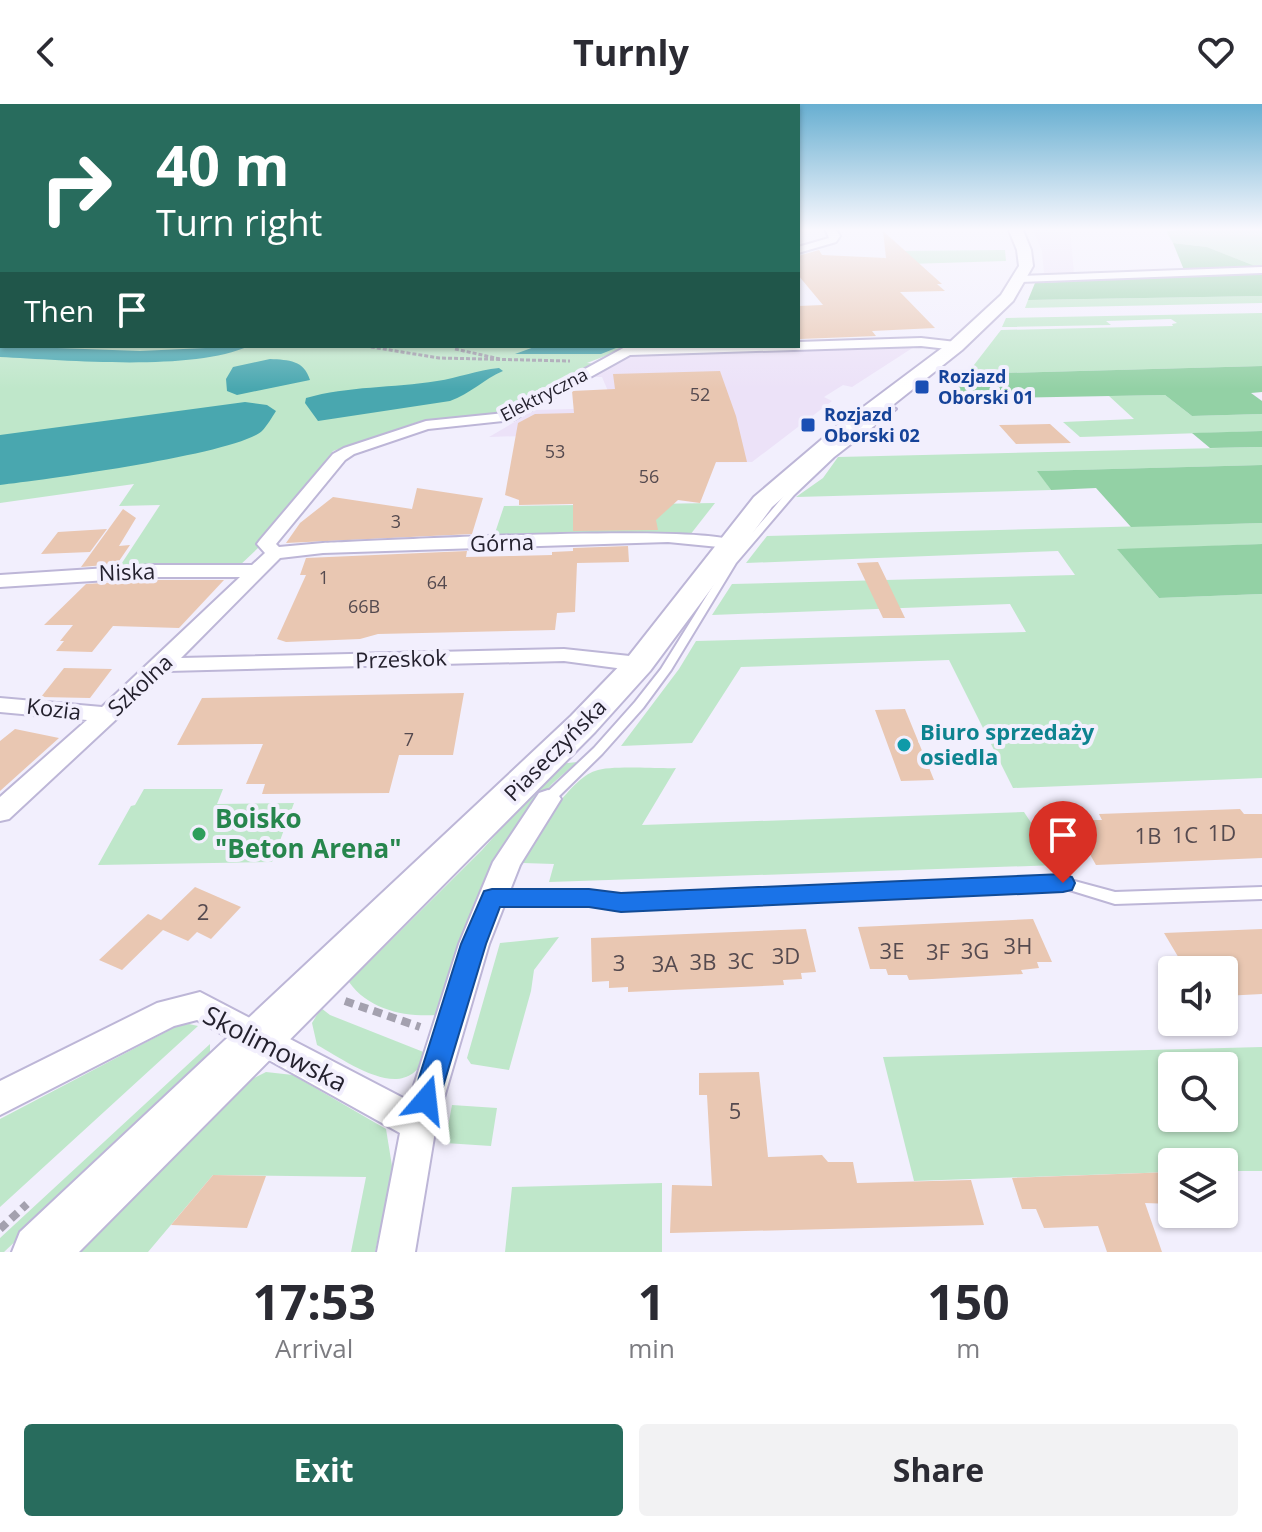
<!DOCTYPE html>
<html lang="en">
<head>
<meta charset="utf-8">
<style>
	body { margin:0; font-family:"Open Sans",sans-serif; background:#f2f2f3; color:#2b2b33; height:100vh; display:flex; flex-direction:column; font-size:30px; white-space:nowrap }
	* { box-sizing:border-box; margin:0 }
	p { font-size:26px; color:#7c7c81 }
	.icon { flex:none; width:44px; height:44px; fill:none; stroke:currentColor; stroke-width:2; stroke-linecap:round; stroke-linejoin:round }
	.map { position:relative; height:1148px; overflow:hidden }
	.details { display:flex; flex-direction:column; background:#fff; flex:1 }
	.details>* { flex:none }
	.banner { position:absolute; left:0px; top:0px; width:800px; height:244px; box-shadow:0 2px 6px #0004; background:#286c5d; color:#fff; overflow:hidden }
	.controls { position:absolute; left:1158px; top:852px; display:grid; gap:16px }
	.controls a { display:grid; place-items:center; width:80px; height:80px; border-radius:8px; background:#fff; box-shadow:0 2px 6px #0004; font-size:40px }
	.pin { position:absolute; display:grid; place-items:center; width:68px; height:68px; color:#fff; margin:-82px -34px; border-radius:50% 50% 50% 0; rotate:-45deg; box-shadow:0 0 8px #0007 }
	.pin .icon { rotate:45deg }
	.me { position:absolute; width:88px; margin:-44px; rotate:17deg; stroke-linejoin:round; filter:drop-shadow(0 0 6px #0008) }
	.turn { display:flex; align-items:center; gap:28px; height:168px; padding:0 24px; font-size:36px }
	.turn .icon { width:104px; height:104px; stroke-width:2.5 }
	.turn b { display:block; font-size:56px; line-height:68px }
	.then { display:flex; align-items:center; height:76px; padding:0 24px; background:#0003; gap:16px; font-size:30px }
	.eta { display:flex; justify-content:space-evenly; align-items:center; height:136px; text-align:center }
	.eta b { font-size:48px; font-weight:700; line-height:56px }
	.button { display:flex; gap:16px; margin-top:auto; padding:16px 24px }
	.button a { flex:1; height:92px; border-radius:8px; background:#286c5d; color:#fff; font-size:32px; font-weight:700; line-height:92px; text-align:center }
	.button a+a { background:#f2f2f3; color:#2b2b33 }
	header { display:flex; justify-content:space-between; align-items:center; height:104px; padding:0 24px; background:#fff; font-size:36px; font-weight:700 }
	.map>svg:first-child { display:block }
	.industrial { fill:#ece2f8 }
	.green { fill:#bfe7ca; fill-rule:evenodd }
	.forest { fill:#93d1a5 }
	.water { fill:#49a7af }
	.building { fill:#e9c7b2 }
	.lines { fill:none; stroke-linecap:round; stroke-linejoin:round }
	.service-casing { stroke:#bdb6d7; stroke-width:4 }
	.minor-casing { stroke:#bdb6d7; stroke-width:4 }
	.secondary-casing { stroke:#bdb6d7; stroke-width:4 }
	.path-far1 { stroke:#a4a1af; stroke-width:3; stroke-dasharray:4 2; stroke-linecap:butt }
	.path { stroke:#a4a1af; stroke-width:8; stroke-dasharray:9 6; stroke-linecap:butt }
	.service { fill:#fff; fill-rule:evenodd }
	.minor { fill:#fff; fill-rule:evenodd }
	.secondary { fill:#fff; fill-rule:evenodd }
	.route { fill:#1a73e8; stroke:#114b97; stroke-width:2 }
	.transit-dot { fill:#1a4fb4; stroke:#f2effd; stroke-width:3 }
	.culture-dot { fill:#0f9aa8; stroke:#f2effd; stroke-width:3 }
	.leisure-dot { fill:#2e9e5b; stroke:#f2effd; stroke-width:3 }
	.labels { text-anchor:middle; stroke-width:8; stroke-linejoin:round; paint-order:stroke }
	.far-transit-label { font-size:18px; font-weight:bold; fill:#164399; stroke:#f2effd; text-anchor:start }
	.far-street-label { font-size:18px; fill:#24212e; stroke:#f2effd }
	.number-label { font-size:18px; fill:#554a4f }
	.street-label { font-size:22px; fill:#24212e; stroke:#f2effd }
	.culture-label { font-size:22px; font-weight:bold; fill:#0d838f; stroke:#f2effd; text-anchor:start }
	.near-number-label { font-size:22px; fill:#554a4f }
	.near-leisure-label { font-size:26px; font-weight:bold; fill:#27864d; stroke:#f2effd; text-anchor:start }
	.near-street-label { font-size:26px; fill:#24212e; stroke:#f2effd }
</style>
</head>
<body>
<header><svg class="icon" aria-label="back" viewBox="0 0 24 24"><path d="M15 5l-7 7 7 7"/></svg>Turnly<svg class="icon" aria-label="heart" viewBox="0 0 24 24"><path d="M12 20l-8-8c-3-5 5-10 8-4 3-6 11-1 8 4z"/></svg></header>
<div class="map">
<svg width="1262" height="1148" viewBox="0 0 1262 1148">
	<rect width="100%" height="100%" fill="#f2effd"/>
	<path class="industrial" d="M1032,124H1070L1074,170H1044L1042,147Z
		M908,241L914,243L852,283L843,281L824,293L832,297L752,358L660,359L553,331L489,333L535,306L609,304L608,287L602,273H592L630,252L644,249Z"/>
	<path class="green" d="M1171,124L1262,126V165L1207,143L1173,139L1166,127H1176Z
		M0,133L2,242H631L587,259L597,260L509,309L418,318L333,347L307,383L262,433L258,444L238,463L118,465L160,401L119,402L134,380L0,399Z
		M1005,146L1006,157L908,160L895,147Z
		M1262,192V199L1025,204L1028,196Z
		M1262,209V262L967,270L1001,226L1173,222L1172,220L1177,219L1171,215L1106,217L1111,221L1002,223L1006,214Z
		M1165,291L1192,312L1262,310V327L1080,333L1063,318L1134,315L1109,292Z
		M1262,343V361L1038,367L1051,386L796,393L823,374L838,353Z
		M715,399L690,431L500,436L494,432L504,402Z
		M1262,419V440L1118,446L1159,494L1262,490V674L1013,684L949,556L741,563L692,639L621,642L679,565L696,537L1026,528L1010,500L712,511L732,480L1075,471L1058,447L746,459L767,432Z
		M577,658L552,680L525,712L437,911C404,913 369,906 349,878L482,746L559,660Z
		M676,664L642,721L1024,708L1059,761L549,778L554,760L523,759C530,736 571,674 595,667C611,661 656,665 676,664Z
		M144,685H223L217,700L294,699L272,758L98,761L131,702L135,701Z
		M559,833L534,866L531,887L509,966L471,960L467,954L500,839Z
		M321,904L330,911L426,949C408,1004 347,957 317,941L312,919Z
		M189,920L198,922L0,1103V1015L179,921Z
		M210,940V949L205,958L4,1148H0V1134Z
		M1262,943V1067H1224V1058H1172V1068L914,1077L883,953ZM1172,962H1224V1014H1172Z
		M266,968L293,971L386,1025L393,1068L375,1148H351L366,1073L213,1071L148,1148H76L244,979Z
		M452,1001L497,1004L491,1042L445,1039Z
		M662,1079V1148H505L512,1083Z"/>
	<path class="forest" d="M1173,139L1207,143L1260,164L1184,166Z
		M1262,168V192L1028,196L1035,179L1060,178V175Z
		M1262,262V288L1251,289L1262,297V310L1192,312L1165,291L949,295L967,270Z
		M1262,327V343L1210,344L1192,329Z
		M1262,361V419L1131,423L1096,384L1051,386L1037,367Z
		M1262,440V490L1159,494L1117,445Z"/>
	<path class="water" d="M0,238L2,242L140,247L249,242C192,268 65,256 0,253Z
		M537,242H621L601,250H515Z
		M270,255C289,256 304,256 310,276L237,291L227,287L226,275L233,263Z
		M499,264L503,267C484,275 470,290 450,297L318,317L305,299L306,294C348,282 393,284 437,277C458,274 477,266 499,264Z
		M245,298L267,301L276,307C272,313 267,322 262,327C237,350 43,376 0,381V331Z"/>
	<path class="building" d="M883,127L942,180H937L945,187L900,188L935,224L872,227L876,232L800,235L798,202L823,201L798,171V152L819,146L822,151L886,154Z
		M720,267L736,312L747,358H716L700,399L678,396L656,416L658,426L573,427V400L519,401V396L505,391L518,319L535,310L574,309L572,287L615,285L613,270Z
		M1050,320L1071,339L1016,340L999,321Z
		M417,384L483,394L472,430L286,439L300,419L333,393L412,405Z
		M123,405L136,414L119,442L130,441L117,460L81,463Z
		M107,425L90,448L41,450L58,428Z
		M628,442L629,458L577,459L575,508L557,509L555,526L378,530L360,535L286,538L277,535L306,471H300L306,454L467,447L466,453L513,452L552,451V448L573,447V444Z
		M878,458L905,514H883L857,459Z
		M154,476H224L179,524L113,522L92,548L56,547L64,537H60L73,521H44L86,480Z
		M64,564L112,565L90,594L41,593Z
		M464,589L453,651H399L389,689L262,690L265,680H246L263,640L177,641L202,594Z
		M905,605L934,676L901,677L875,606Z
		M15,625L59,634L0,687V637Z
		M1240,705L1244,710H1262V754L1096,761L1074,722H1088L1085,716H1102L1099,710Z
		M195,783L241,803L211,835L197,828L188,837L163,826L122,866L99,856L148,810L161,816Z
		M1033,815L1052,858H1037L1039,864L1021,866L1023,870L932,875L909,876L907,871H888L886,865H870L858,823Z
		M806,825L816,868L801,869L802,875L783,876L784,881L628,888V883L609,884V877L592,878L591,834Z
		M1262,825V890L1224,892V866H1186L1164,829Z
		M759,968L768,1053L822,1051L828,1058H853L857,1079L971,1076L984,1121L670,1129L672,1081L712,1082L707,991H699V969Z
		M1172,1068V1100L1145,1099L1162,1148H1107L1098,1122L1044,1124L1036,1105H1022L1012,1074Z
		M213,1071L266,1072L247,1124L171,1121Z"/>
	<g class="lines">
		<g class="service-casing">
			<path id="service" d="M889,303L896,305L834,353L794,391L736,459L671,566L643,604L602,650L553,698H543L542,695L543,692L594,644L635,598L661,565L729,456L788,387L828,349Z
				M1063,774L1115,788L1262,783V795L1115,800L1063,784L621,805L589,800H493L488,798L486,794L488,790L493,788H589L621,793Z"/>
		</g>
		<g class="minor-casing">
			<path id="minor" d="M825,124H835L840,132L836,138L798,149V143L829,134Z
				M1262,163V169L1020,178L1015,175L1020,172Z
				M921,234L956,238L962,242L956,246L921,242L630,251L513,316L428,325L354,350L345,356L276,440L279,443L323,439C376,437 718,418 738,439L729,444L668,438L323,449L280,454L181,554L564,545L639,553L647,555L650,560L647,565L639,567L564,557L168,567L9,715L0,717V693L87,616L0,608V594L102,603L240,473H154L0,483V471L154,461H252L265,449L257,440L260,436L333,350L344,344L426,317L505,309L627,242H798V238Z
				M548,686L557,689L561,695L520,761L489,840L436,1021L415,1148H377L400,1029L197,916L174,922L0,1011V977L157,899L200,888L409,997L459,840L493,758L539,689Z"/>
		</g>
		<g class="secondary-casing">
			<path id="secondary" d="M1008,124H1022L1031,146L1033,162L1013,197L962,246L850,335L772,403L650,567L595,628L79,1148H12L20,1128L571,612L628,553L754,393L834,325L950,238L1001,191L1019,162L1017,146Z"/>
		</g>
		<path class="path-far1" d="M365,242L439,254L570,257
			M455,245L500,255"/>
		<path class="path" d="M345,897L420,923
			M0,1125L27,1100"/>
		<use href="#service" class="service"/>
		<use href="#minor" class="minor"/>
		<use href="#secondary" class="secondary"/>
	</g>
	<linearGradient id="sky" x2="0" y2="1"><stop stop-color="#68afd1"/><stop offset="0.44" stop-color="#f9f8fe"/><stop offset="1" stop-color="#f9f8fe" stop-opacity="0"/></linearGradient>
	<rect width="1262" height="285" fill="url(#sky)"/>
	<path class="route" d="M1063,770L1072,773L1075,779L1072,786L1063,788L621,808L589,803H500L486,840L436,1006L426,1010L416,1006L412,996L461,840L484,787L492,785H589L621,789Z"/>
	<g class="transit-dot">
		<rect x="914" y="275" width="16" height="16" rx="4"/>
		<rect x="800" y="313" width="16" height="16" rx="4"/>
	</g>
	<circle class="culture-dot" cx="904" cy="641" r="8"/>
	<circle class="leisure-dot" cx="199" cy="730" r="8"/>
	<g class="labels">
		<g class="far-transit-label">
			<text x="938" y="279">Rozjazd<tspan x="938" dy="21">Oborski 01</tspan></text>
			<text x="824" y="317">Rozjazd<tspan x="824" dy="21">Oborski 02</tspan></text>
		</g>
		<g class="far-street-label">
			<text transform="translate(544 291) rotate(-27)" y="6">Elektryczna</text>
		</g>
		<g class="number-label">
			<text x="700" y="297">52</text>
			<text x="555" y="354">53</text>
			<text x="649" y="379">56</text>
			<text x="396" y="424">3</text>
			<text x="324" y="480">1</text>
			<text x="437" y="485">64</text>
			<text x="364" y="509">66B</text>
			<text x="409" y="642">7</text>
		</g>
		<g class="street-label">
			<text transform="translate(502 439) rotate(-2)" y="8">Górna</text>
			<text transform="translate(127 468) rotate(-2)" y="8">Niska</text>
			<text transform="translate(401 555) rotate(-2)" y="8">Przeskok</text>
			<text transform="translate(140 581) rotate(-43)" y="8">Szkolna</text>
			<text transform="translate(54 605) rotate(7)" y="8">Kozia</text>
			<text transform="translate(555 646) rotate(-45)" y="8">Piaseczyńska</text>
		</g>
		<g class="culture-label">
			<text x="920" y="636">Biuro sprzedaży<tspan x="920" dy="25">osiedla</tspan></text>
		</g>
		<g class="near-number-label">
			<text x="1222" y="737">1D</text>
			<text x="1185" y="739">1C</text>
			<text x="1148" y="740">1B</text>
			<text x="203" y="816">2</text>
			<text x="1018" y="850">3H</text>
			<text x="892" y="855">3E</text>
			<text x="975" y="855">3G</text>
			<text x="938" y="856">3F</text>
			<text x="786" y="860">3D</text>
			<text x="741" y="865">3C</text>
			<text x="703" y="866">3B</text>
			<text x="619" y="867">3</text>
			<text x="665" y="868">3A</text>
			<text x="735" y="1015">5</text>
		</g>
		<g class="near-leisure-label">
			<text x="215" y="724">Boisko<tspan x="215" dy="30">"Beton Arena"</tspan></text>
		</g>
		<g class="near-street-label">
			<text transform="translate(275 945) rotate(27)" y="9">Skolimowska</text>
		</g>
	</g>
</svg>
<div class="controls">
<a><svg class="icon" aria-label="sound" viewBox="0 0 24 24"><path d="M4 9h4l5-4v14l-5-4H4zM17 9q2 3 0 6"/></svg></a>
<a><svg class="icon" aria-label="search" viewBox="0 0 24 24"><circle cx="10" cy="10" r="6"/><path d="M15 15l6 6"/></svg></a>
<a><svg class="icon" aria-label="layers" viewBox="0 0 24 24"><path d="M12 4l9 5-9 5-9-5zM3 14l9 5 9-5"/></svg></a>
</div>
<div class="pin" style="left:1063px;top:779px;background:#d93025"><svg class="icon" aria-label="arrive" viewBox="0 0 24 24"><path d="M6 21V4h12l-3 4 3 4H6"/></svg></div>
<svg class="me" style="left:426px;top:996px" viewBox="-20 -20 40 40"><path d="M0-17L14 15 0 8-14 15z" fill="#1a73e8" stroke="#fff" stroke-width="4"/></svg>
<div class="banner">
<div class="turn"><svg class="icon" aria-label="right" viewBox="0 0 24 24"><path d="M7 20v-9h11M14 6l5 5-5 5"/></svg><div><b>40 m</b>Turn right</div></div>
<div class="then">Then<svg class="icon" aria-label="arrive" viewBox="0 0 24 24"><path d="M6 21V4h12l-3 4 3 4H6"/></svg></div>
</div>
</div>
<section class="details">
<div class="eta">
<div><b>17:53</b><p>Arrival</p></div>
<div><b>1</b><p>min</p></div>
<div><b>150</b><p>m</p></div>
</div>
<div class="button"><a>Exit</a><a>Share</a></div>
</section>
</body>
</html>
